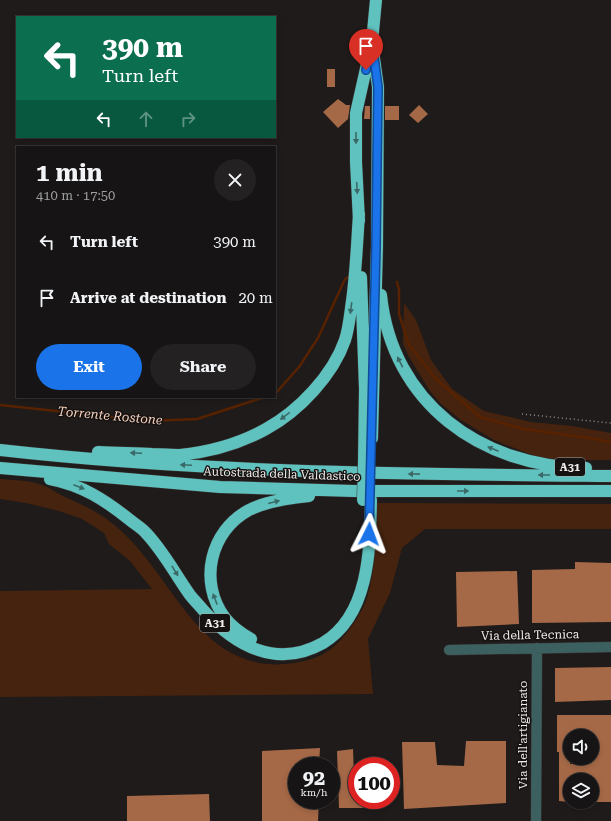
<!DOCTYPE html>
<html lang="en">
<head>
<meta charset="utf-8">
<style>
	body { margin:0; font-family:"Roboto Serif",serif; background:#232122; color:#f1f3f6; height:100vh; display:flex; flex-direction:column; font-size:15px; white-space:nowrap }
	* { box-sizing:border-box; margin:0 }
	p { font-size:13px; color:#9e9ea0 }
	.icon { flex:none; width:22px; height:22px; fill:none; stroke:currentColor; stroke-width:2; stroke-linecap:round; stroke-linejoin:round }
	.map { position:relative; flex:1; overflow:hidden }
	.details { position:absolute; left:16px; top:146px; width:260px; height:252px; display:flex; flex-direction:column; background:#161414; border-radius:0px; box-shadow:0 2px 6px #0003,0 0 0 1px #353334 }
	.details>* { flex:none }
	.top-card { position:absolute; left:16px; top:16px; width:260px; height:122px; border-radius:0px; box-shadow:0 2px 6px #0003,0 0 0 1px #353334; background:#0b6e4f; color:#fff; overflow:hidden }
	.controls { position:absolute; left:563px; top:729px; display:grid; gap:8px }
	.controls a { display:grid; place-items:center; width:36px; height:36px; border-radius:50%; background:#161414; box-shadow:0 2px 6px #0003,0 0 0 1px #353334; font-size:20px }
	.speed { position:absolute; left:288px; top:757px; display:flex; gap:8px; font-size:20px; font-weight:700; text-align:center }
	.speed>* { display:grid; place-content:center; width:52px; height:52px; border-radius:50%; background:#161414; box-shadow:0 2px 6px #0003,0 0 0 1px #353334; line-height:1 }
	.speed small { font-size:10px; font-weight:400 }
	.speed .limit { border:6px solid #d22; background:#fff; color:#111 }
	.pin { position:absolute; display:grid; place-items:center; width:34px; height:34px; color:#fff; margin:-41px -17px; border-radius:50% 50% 50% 0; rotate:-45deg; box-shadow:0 0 4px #0007 }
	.pin .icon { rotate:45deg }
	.me { position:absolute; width:44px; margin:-22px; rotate:3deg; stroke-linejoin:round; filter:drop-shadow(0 0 3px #0008) }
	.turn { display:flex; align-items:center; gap:14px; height:84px; padding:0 20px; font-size:18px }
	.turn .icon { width:52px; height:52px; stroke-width:2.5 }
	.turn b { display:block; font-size:28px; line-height:34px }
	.lanes { display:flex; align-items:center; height:38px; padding:0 20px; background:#0003; justify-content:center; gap:20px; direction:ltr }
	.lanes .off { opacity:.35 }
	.round { display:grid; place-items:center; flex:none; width:42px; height:42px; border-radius:21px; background:#232122 }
	.head { display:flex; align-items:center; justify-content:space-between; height:68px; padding:0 20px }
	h1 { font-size:24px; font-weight:700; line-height:30px }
	.action { display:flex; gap:8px; margin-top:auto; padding:8px 20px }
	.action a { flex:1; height:46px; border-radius:24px; background:#1a73e8; color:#fff; font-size:16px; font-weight:700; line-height:46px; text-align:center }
	.action a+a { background:#232122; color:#f1f3f6 }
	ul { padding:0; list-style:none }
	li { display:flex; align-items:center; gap:12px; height:56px; padding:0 20px }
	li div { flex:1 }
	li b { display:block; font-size:15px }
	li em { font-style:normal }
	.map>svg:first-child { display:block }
	.green { fill:#46230e }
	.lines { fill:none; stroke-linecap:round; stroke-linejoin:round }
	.stream { stroke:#582200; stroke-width:2.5 }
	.building { fill:#a66947; fill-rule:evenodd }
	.minor-casing { stroke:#3b3837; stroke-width:11 }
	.motorway-casing { stroke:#3b3837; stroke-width:13 }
	.path { stroke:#908d8c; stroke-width:1.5; stroke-dasharray:1 3; stroke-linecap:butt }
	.minor { stroke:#3c605f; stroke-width:10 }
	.motorway { stroke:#60c2bf; stroke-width:12 }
	.motorway-bridge-casing { stroke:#3b3837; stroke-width:13; stroke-linecap:butt }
	.motorway-bridge { stroke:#60c2bf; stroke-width:12 }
	.oneway { fill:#3a6a68 }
	.route-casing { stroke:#114b97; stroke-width:10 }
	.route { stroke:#1a73e8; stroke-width:7 }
	.labels { text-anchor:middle; stroke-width:3; stroke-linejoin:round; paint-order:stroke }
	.shield { fill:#151211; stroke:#adaba9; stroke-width:1 }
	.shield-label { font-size:11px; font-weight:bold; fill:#eeecea }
	.street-label { font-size:12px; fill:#eeecea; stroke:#151211 }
	.water-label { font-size:13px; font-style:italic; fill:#f7d2bf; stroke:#151211 }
</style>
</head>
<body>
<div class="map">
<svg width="611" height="821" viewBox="0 0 611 821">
	<rect width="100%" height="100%" fill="#1e1b1a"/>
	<path class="green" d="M404,303L416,320L431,360L452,389L484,411L531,422L572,426L611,433V460H544L494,440L461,420L440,403L430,391L409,357L403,344Z
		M0,479C11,480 29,480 39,484C47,486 55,492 63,496C78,503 95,510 108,520C150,551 171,601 208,636C229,656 257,667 285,664C315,661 331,654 349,630C356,620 363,610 367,598C376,568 376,535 377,503L611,504V529H425L402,548L390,593L368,639L373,694L0,697V591L152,589L130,561L109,544L104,533L82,519L59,511L26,503L0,499Z"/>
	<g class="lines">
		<path class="stream" d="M397,282L399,290V314L409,345L436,379L480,417L523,429L582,437L611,442
			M275,394L299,367L318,338L345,279L350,276
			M0,405L149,421L197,419L265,397"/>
	</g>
	<path class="building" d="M327,69H335V87H327Z
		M338,99L346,105H350L348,119L338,128L323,112Z
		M419,105L428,114L418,123L409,115Z
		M365,106H370V119H364Z
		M385,106H399V120H385Z
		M575,562L611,563V622L532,623V570L575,569Z
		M517,571L519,624L457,627L456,572Z
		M611,667V700L555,702V668Z
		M557,715H611V802H592V780H570V802L559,801V752H557ZM570,736H592V763L570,764Z
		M466,741H506V803L404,809L402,742H435L437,765L464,766Z
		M320,748L319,766H297V800H319L318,821H262V751Z
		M353,749L354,776H357V800H375V808H339L337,751Z
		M209,794L210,821H127V796Z"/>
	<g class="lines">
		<g class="minor-casing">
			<path id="minor" d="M449,650L611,647
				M536,821L537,648"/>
		</g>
		<g class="motorway-casing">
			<path id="motorway" d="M359,221L356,162V113L372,42L376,0
				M361,277L365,389L364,462
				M381,295C392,403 481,467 586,468
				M372,438L377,246L378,87L373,51
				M0,450C203,473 407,474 611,476
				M98,452C116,453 134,453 152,454C161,454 171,455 180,455C209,452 241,443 266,429C299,411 333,375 345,340C349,328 350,314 352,301C356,272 357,243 359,214
				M0,468L220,487L354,491H611
				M50,479C82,485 105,500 130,520C135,524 142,528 146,533C164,552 175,574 190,595C194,600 199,605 204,611C235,646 277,669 323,643C370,615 370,548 371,500
				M251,639C242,634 232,627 225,618C198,582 210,531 249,510C267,501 289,498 309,496"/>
		</g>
		<path class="path" d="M522,414L611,423"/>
		<use href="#minor" class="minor"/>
		<use href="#motorway" class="motorway"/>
		<g class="motorway-bridge-casing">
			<path id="motorway-bridge" d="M363,500L364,462"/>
		</g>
		<use href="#motorway-bridge" class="motorway-bridge"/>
	</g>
	<defs><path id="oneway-solid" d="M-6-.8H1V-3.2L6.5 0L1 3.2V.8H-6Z"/></defs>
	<g class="oneway">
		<use href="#oneway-solid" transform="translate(356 138) rotate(90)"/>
		<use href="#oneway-solid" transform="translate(357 188) rotate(87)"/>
		<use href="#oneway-solid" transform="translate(351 308) rotate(98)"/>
		<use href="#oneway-solid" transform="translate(400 362) rotate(-117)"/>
		<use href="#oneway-solid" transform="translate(285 416) rotate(143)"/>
		<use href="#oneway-solid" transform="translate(493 449) rotate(-157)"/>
		<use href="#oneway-solid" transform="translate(136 453) rotate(-178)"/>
		<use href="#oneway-solid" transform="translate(186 465) rotate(-177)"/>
		<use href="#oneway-solid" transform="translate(414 474) rotate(-179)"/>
		<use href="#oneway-solid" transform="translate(544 475) rotate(-180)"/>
		<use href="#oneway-solid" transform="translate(79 487) rotate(21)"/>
		<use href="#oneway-solid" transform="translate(463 491)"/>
		<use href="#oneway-solid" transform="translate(274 502) rotate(-14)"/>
		<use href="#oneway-solid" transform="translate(175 571) rotate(58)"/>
		<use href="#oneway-solid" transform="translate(215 599) rotate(-111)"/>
	</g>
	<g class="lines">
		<g class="route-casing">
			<path id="route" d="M366,70L372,42L378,87L376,246L369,534"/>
		</g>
		<use href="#route" class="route"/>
	</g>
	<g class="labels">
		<g class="shield">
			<rect x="555" y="458" width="30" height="18" rx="3"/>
			<rect x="200" y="614" width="30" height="18" rx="3"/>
		</g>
		<g class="shield-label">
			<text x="570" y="471">A31</text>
			<text x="215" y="627">A31</text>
		</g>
		<g class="street-label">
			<text transform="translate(282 474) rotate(2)" y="4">Autostrada della Valdastico</text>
			<text transform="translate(530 635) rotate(-1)" y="4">Via della Tecnica</text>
			<text transform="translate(523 735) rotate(-90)" y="4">Via dell'artigianato</text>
		</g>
		<g class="water-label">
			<text transform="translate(110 415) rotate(5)" y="5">Torrente Rostone</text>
		</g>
	</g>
</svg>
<div class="controls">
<a><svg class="icon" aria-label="sound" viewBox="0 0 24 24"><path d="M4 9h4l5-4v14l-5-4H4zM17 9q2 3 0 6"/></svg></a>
<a><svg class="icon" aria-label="layers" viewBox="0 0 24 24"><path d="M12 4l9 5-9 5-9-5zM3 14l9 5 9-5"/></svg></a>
</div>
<div class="speed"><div>92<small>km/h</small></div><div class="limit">100</div></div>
<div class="pin" style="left:366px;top:70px;background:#d93025"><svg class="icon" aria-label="arrive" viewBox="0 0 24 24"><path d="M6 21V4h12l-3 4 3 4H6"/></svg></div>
<svg class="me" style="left:369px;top:534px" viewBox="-20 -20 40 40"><path d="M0-17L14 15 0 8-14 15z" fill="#1a73e8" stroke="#fff" stroke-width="4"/></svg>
<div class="top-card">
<div class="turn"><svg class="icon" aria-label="left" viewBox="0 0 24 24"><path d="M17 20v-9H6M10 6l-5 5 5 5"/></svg><div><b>390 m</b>Turn left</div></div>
<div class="lanes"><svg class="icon" aria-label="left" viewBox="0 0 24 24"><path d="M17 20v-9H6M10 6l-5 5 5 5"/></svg><svg class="icon off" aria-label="ahead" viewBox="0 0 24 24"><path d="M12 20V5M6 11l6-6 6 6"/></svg><svg class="icon off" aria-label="right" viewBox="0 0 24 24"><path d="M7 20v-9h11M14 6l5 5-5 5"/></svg></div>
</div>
<section class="details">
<div class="head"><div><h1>1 min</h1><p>410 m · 17:50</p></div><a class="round"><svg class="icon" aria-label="close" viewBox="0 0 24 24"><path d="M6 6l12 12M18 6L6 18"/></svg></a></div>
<ul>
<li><svg class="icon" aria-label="left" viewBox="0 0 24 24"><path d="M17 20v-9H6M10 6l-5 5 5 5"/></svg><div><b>Turn left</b></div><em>390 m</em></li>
<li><svg class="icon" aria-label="arrive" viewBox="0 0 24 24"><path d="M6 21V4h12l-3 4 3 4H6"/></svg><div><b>Arrive at destination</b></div><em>20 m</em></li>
</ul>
<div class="action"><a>Exit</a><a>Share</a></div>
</section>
</div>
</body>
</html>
